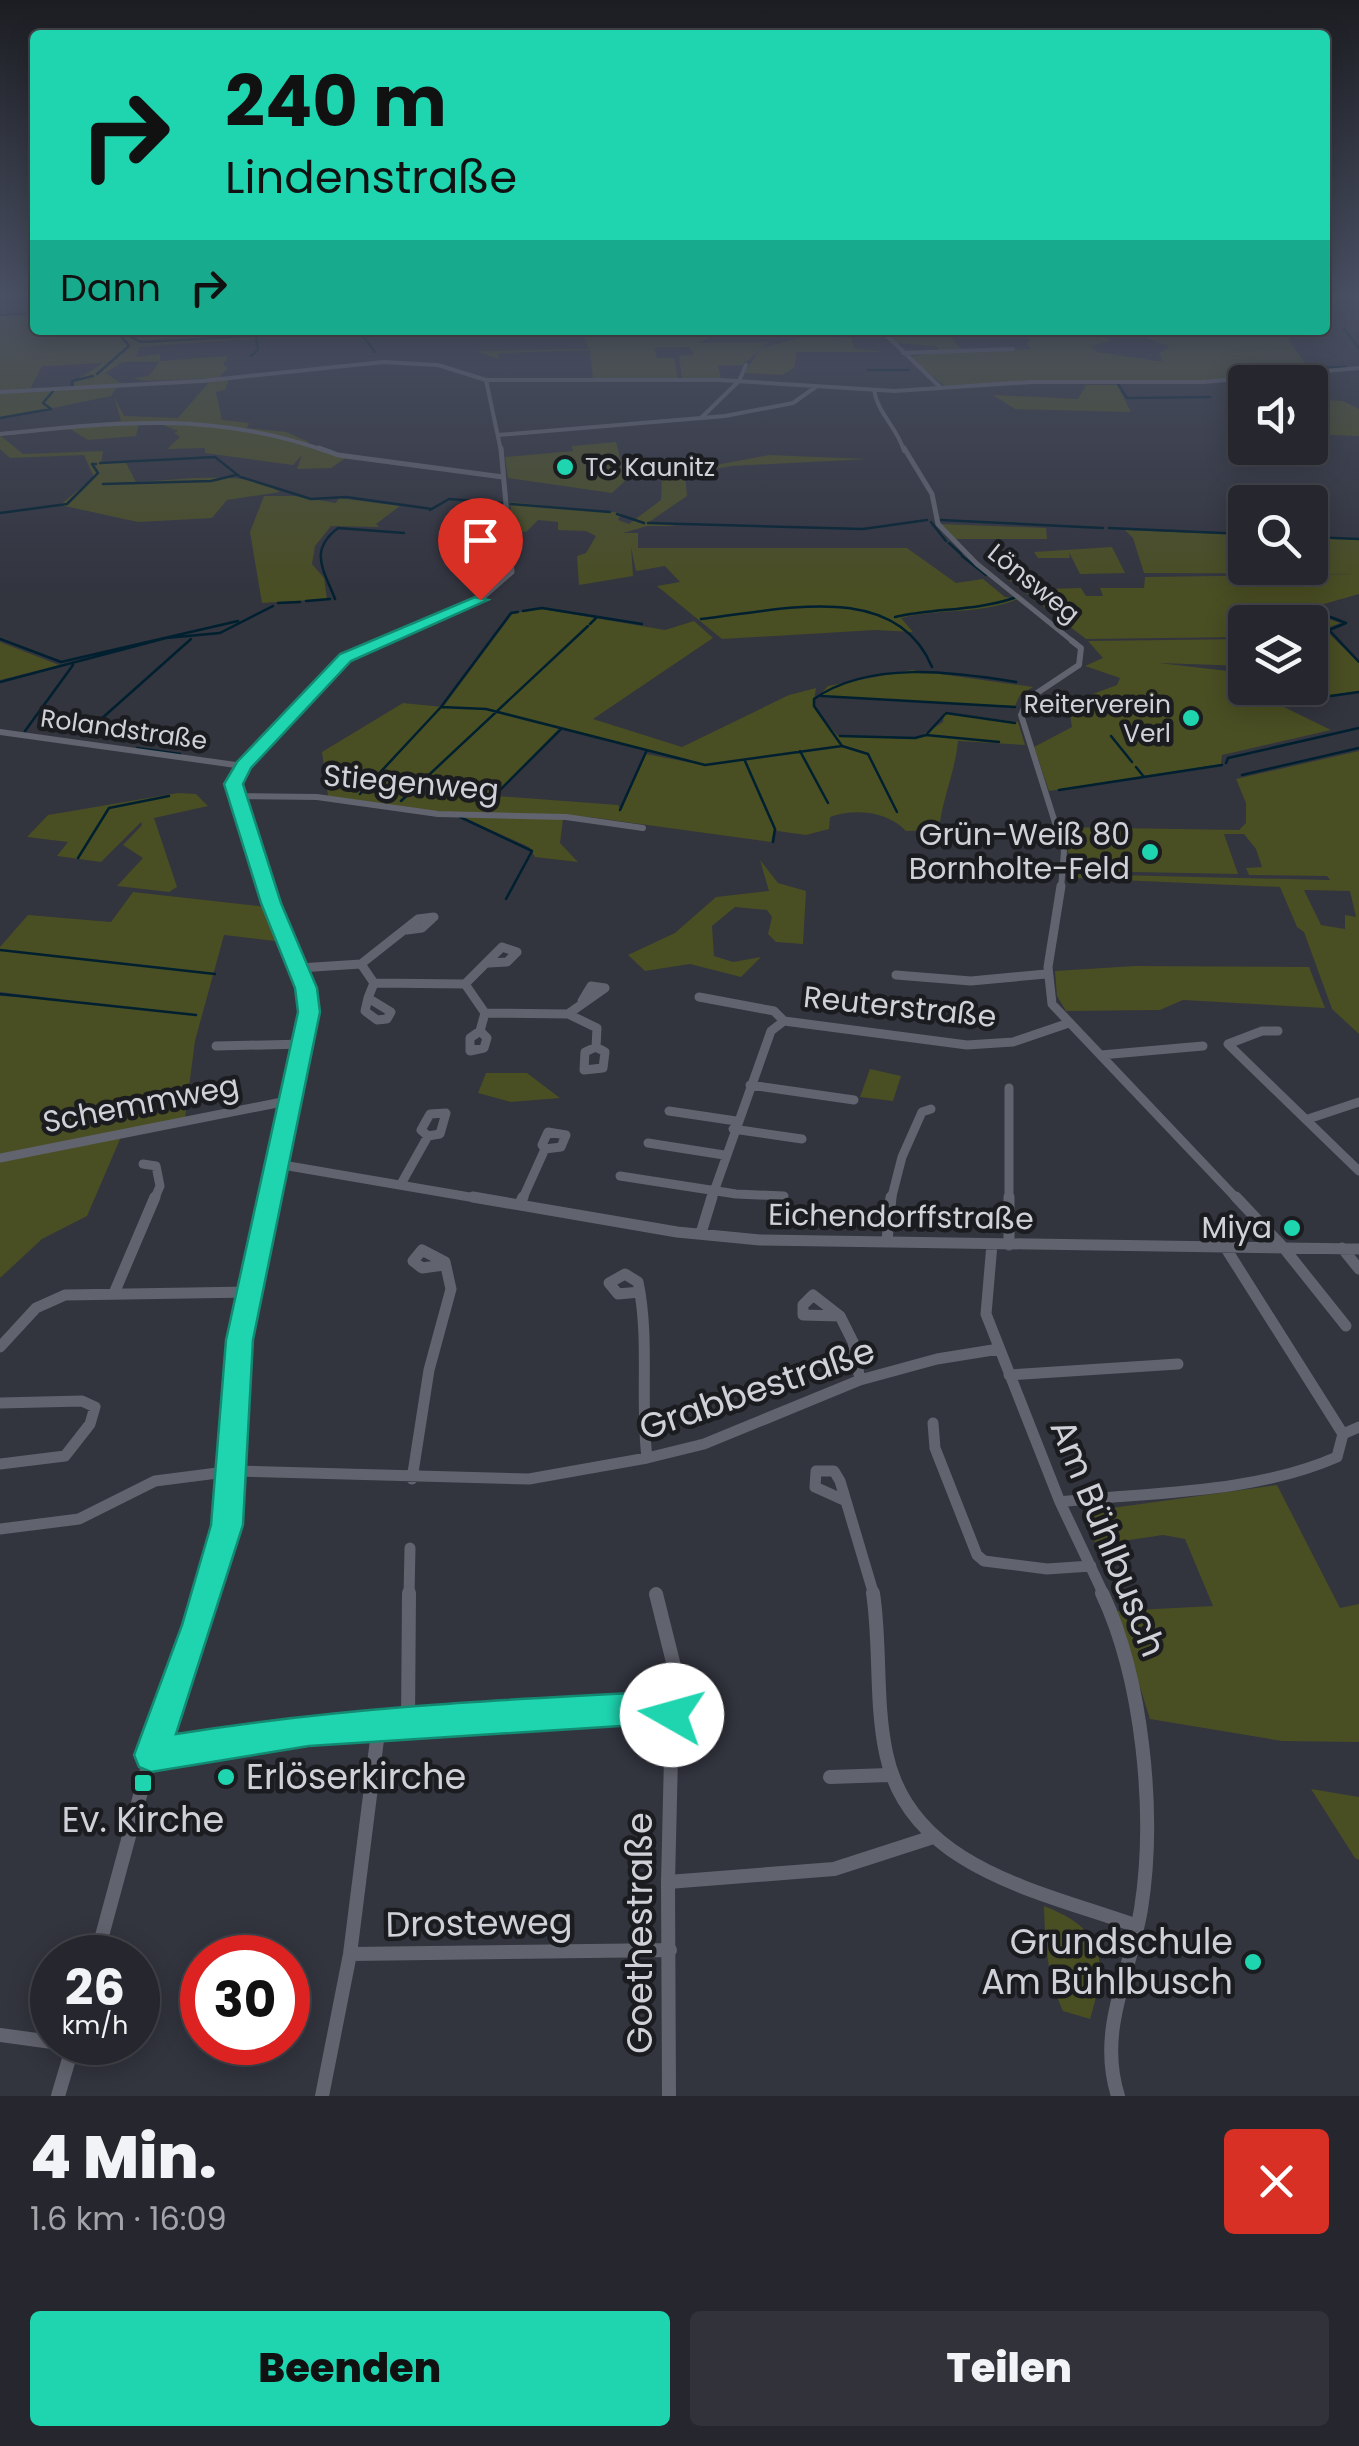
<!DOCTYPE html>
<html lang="de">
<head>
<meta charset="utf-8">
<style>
	body { margin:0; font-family:Poppins,sans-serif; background:#32333a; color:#f1f3f6; height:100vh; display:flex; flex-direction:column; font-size:38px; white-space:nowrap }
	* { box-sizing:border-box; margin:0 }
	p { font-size:32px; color:#a4a5aa }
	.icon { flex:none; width:55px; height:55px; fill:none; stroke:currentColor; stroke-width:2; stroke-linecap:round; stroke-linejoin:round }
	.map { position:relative; height:2096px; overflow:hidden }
	.sheet { display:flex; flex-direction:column; background:#26272e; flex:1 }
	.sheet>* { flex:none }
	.banner { position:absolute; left:30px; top:30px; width:1300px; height:305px; border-radius:10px; box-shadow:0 5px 25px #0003,0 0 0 2px #42444a; background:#1ed5b0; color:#111; overflow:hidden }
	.buttons { position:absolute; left:1228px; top:365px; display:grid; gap:20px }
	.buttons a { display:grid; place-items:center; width:100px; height:100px; border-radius:10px; background:#26272e; box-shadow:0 5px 25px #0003,0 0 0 2px #42444a; font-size:50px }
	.speed { position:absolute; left:30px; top:1935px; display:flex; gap:20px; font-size:50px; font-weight:700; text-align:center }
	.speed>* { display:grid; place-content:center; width:130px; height:130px; border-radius:50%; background:#26272e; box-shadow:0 5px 25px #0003,0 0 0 2px #42444a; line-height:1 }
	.speed small { font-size:25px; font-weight:400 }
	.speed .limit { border:15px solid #d22; background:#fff; color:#111 }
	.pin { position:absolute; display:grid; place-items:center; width:85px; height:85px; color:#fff; margin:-102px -42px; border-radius:50% 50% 50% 0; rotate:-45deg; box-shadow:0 0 10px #0007 }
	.pin .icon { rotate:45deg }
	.me { position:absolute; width:110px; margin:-55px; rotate:277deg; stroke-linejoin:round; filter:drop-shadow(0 0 8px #0008) }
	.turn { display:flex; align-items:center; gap:35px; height:210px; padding:0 30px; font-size:45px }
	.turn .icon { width:130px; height:130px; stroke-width:2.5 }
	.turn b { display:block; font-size:70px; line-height:85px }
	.then { display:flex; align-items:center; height:95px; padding:0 30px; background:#0003; gap:20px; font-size:38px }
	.round { display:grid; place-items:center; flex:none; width:105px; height:105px; border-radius:10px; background:#32333a }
	.headline { display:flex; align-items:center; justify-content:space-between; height:170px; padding:0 30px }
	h1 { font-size:60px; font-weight:800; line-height:75px }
	.primary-button { display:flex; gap:20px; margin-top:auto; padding:20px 30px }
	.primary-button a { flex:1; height:115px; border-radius:10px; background:#1ed5b0; color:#111; font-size:40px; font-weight:800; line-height:115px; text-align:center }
	.primary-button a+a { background:#32333a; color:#f1f3f6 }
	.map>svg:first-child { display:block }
	.green { fill:#4a4e23; fill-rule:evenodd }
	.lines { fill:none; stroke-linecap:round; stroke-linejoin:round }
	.stream { stroke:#002030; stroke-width:2.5 }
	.street-far5 { stroke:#61636e; stroke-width:4 }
	.street-far4 { stroke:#61636e; stroke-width:5 }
	.street-far3 { stroke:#61636e; stroke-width:6 }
	.street-far2 { stroke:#61636e; stroke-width:9 }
	.street-far1 { stroke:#61636e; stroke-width:11 }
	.street { stroke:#61636e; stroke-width:14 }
	.route { fill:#1ed5b0; stroke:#148a72; stroke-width:2.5 }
	.poi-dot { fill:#1ed5b0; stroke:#1b1c20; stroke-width:4 }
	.labels { text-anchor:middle; stroke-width:9; stroke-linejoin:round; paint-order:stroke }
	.far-poi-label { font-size:25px; fill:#d0d1d8; stroke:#1b1c20; text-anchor:start }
	.far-street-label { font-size:25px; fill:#d0d1d8; stroke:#1b1c20 }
	.street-label { font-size:30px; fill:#d0d1d8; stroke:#1b1c20 }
	.poi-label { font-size:30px; fill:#d0d1d8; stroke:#1b1c20; text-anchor:end }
	.near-street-label { font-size:35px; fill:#d0d1d8; stroke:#1b1c20 }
	.near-poi-label { font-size:35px; fill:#d0d1d8; stroke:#1b1c20; text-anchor:start }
</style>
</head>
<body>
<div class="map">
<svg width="1359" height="2096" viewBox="0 0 1359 2096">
	<rect width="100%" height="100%" fill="#32343e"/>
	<path class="green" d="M35,313V330H256V338L140,347L136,357L160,354V361L228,356L223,365L228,368L218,378L144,381L133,378L149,376L159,362H123L105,373L124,385L117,387L111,396L0,419V315ZM103,363L75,381L73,389L29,391L42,366Z
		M584,330H720L700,343L768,342L743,365H718L721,379L682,378L679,356L694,355L690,347L654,348L657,358H674L678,379H593L590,350L499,353L498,359L477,351L589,349L582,334H586Z
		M795,330H852L811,337L851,338L855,349L885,352H797L794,368L782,375L744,373L761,348L804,337L784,335Z
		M883,330H945L963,352L1031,349L1026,342L1031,340L1021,330H1098L1111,341L1090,346L1097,352L1157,361H1162L1159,353L1170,347L1145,337L1282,330L1308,368L1203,381L945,386L909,357L940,352L936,346L896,343Z
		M229,379L225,390L216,392L222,420L249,423L247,428L286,432L309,442L303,445L347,457L331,468L297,469L302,455L293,465L205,453V448L167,449L180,437L174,433L178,431L156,422L139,423L136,436L88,440L70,429L1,436L23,454L103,451L101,463L214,457L126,463L136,482C179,481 244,468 280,492L227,500L212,518L138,522L60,505L94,477L84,455L10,458L0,449V433L121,421L114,397L124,416L178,418L210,381Z
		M1086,385H1117L1131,412L1015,409L993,395L1078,399Z
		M1310,399L1343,401L1359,409V436L1310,434Z
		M616,442L626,480L612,493L508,478L505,457L573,451L572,446Z
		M769,455L867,459L732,466L685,474L687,496L649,522L676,526H647L623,533H638V548H907L956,583L983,579L1005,597L1018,599C980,615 940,608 901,618L913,632L875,630L722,639L657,586L680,582L665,566L636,571L631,547L633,576L579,585L577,556L586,553L596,536L586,531L558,530V522L538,520L526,532L513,531L510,502L621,513L618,520L629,524L661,500L662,475Z
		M264,496H295L336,503L339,498L400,506L376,524L379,527L331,526L315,546L312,564L324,578L327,599L262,603L250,532Z
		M940,524L1046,528L1047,539H953Z
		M1125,530L1245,535V568H1310V538H1359V594L1303,610L1293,622H1245V637L1086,639L1004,576L1034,580L1044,589L1081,588L1086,596H1103L1100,588H1144L1145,577L1357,574L1144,573L1133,538Z
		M1112,547L1125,573L1080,574L1069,552L1070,558H1038L1034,552Z
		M542,609L665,630L694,621L713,638L593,719L682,747L789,695L816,688L813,706L838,736L916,739L943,722L944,712L1018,722L1025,745L958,741C955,773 942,799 939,830L906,831C888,811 853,808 830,817L829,829L806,835L777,831L748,768L774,829L771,842L589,817L424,811L328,796L322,752L403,703L443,707L513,613ZM560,728L703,765L646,754L621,810L618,805L497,796L483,806Z
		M1312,613L1340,623L1324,629L1359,663V691L1288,701L1257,688H1310V622H1301Z
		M1245,639V666L1159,663L1245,673V688L1331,730L1222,755L1221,764L1049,791L1034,747L1072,727L1069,709L1097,706L1090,695L1117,685L1120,678L1085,666L1103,658L1088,641Z
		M0,642L59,665L0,680Z
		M912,670L1033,687L1020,695L1015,706L818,697L828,686Z
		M1359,751V1034L1332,1009L1304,932L1297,927L1280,887L1074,878L1073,874L1330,880L1327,876L1249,875L1246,868L1262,867L1256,849L1244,834H1224L1238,874L1079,871L1073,866L1060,827L1239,830L1246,823V803L1236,779ZM1304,890L1350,891L1356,917L1345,915V929L1321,925Z
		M178,793L196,794L208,806L154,818L177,887L169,892L117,886L143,858L123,845L142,825L141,822L101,862L57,856L68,842L27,837L48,815Z
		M460,816L563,819L560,843L578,862L535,857L529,847Z
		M760,860L778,883L806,891L803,944L776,942L768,934L772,917L767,910L735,907L712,926L714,956L733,962L761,957L741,977L690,964L645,971L628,955L675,933L716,897L769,891Z
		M133,892L259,906L268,909L283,942L224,935L195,1041L185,1118L0,1154V996L59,999L0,992V947L28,915L111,922Z
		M1135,966L1309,967L1325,1008L1183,1000L1160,1010L1066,1011L1057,996L1055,971Z
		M870,1069L901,1076L893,1101L860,1097Z
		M486,1073H527L560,1098L511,1102L478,1093Z
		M121,1137L87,1216L42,1239L0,1278V1161Z
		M1277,1485L1340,1608L1359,1604V1742L1282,1741L1150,1719L1116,1611L1213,1606L1185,1539L1163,1535L1096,1545L1083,1512Z
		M1311,1789L1359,1797V1860L1355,1858Z
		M1044,1906C1106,1930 1108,1961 1090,2019L1063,2011C1047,1976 1045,1943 1044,1906Z"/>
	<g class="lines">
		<path class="stream" d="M0,301L35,299
			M0,315L35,313
			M1344,329L1359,348
			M118,330L141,342L256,336L258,350L251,356
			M358,330L375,352
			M470,330L477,335L525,330
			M1313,368L1346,367
			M868,370H909
			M97,374L129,346L122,337
			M1118,384L1127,398L1210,397
			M72,387V381L93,376
			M0,418L51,409L43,403L54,390
			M100,463L215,457L239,476
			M241,477L311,499L346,497L432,509
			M103,484L211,481L236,475
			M511,504L610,512
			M430,510L449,499L503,503
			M0,513L67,504L98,473L92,464H96
			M617,514L644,523
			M941,520L1103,528
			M931,522L946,541
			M648,523L863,529L927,520
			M1109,528L1245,534
			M1310,537L1359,539
			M949,543L961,554
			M962,556L986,575
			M335,599C324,570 308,551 338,528L404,533
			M306,601L330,599
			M278,603L300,602
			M523,611L542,608L642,624
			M895,617C935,608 975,611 1014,598
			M701,619C777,611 895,578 932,667
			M1297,622L1312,610L1346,623L1329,630L1359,662
			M590,624L596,618
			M0,639L61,662L238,621
			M0,682L166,638L220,633L273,606
			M821,696L1015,707
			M1295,701L1359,692
			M441,707L486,709L705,765L842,746L814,706V699C869,660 954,672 1016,682
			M25,731L73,665
			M926,735L999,742
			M82,736L191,639
			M840,736L915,738L926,735L946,713L1015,723
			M1111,736L1132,762
			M842,746L868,754L897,812
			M137,748L180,754
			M800,751L828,803
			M745,761L775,829L773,842
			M1226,763L1228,758L1359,728
			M1136,767L1144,777
			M1242,775L1359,748
			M1059,790L1222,765
			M360,794L441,707L511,613L518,612
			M401,801L588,626
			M484,806L561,729
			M620,810L646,752
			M460,817L532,851L506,899
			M78,858L109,808L169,796
			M0,950L215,974
			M0,994L196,1015"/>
		<path class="street-far5" d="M881,330L940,387
			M903,353L1013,349
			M486,380L501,451
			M874,390C878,415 897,426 904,451
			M0,392L202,381L383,362L438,365L486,380H720L895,391L1031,382H1204L1359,368
			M702,417L739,381L746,365
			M0,434C115,422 214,411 326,451
			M498,435L725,416L793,403L817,386"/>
		<path class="street-far4" d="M319,448L338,455L503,477
			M904,448L932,494L938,524L977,564L1076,644
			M379,644L480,600L512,572L501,448"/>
		<path class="street-far3" d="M0,732L243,766
			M235,796L317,797L438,814L566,817L643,828
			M266,889C250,852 224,803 243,766L345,658L384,641
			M1061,889L1064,851L1021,715L1028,699L1079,665L1081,648L1072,641"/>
		<path class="street-far2" d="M265,886L293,956L309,1013L270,1200
			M1061,886L1048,967L1052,1004L1238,1200
			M407,930L422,928L434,917
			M361,964L418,919L434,917
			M299,968L361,964L374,983L465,984L485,1013L568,1014L597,1028L596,1047
			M896,975L971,981L1046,974
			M465,984L502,947L517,952L507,962L489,963
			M699,997L774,1011L784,1021L967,1045L1013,1042L1069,1023
			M368,998L391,1012L387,1019L377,1020L365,1011Z
			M368,998L374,983
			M582,1001L591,986L605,988
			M568,1014L605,988
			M480,1031L487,1038L484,1048L470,1051V1038Z
			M480,1031L485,1013
			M1278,1031H1262L1228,1044L1359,1171
			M216,1046L304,1044
			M596,1047L605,1052L603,1068L584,1070L585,1052Z
			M1101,1055L1203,1046
			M750,1085L854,1100
			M1009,1088V1200
			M669,1111L736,1121
			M446,1113L440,1134L428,1136L421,1130L430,1114Z
			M1308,1119L1359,1102
			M733,1129L802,1139
			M548,1132L566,1135L561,1147L545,1149L542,1145Z
			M648,1143L724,1155
			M0,1158L292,1100
			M143,1164L156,1166L160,1186L154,1200
			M277,1164L487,1200
			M620,1176L736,1194L784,1196
			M401,1184L428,1136
			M522,1200L545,1149
			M711,1200L771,1031L784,1021
			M891,1200L902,1157L922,1112L931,1109"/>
		<path class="street-far1" d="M473,1197L677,1232L760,1240L1359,1249
			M1009,1197V1245
			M1236,1197L1283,1247L1346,1326
			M520,1204L523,1197
			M701,1233L712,1197
			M887,1241L891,1197
			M992,1244L986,1314L1060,1502L1104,1595
			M1342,1248L1359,1269
			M115,1291L155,1197
			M640,1292L618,1294L609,1283L625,1274L638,1282C650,1339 640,1400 647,1458
			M813,1295L840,1316L803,1315V1305Z
			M840,1316L853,1342L860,1380
			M0,1347L36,1308L65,1295L251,1292
			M1009,1375L1178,1364
			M0,1403L82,1401L95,1407L90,1424L65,1456L0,1464
			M933,1423L935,1448L977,1555L984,1561L1047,1569L1091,1566
			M1343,1434L1359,1427
			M412,1479L429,1370L451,1289L445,1262L422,1250L413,1261L422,1268L444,1265
			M846,1501L815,1487L816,1471H834L840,1481L874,1595
			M1060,1502C1150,1492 1253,1494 1337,1457L1343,1434L1225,1247
			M0,1529L79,1519L155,1481L233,1471L529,1479L647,1458L704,1444L860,1380L937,1359L999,1349
			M207,1595L227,1525L240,1340L270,1197
			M409,1595L410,1548"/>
		<path class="street" d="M873,1593C881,1646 875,1701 886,1753C910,1869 1041,1891 1137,1926
			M1102,1593C1143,1680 1156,1814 1141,1909C1130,1974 1097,2030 1118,2096
			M656,1594L678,1682L672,1715L668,1882L669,2096
			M408,1720L409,1593
			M151,1755L309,1729L652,1708L672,1715
			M830,1777L889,1775
			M668,1882L834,1869L930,1838
			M350,1954L670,1950
			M96,1958L151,1755L207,1593
			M0,2035L52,2042
			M58,2096L74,2042
			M322,2096L350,1954L379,1724"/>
	</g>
	<linearGradient id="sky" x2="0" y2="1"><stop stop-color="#1c1d22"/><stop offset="0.5" stop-color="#495063"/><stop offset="1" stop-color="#495063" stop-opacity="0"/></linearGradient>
	<rect width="1359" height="591" fill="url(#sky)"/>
	<path class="route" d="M475,597L488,600L351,661L251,768L243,784L281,903L317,988L320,1012L253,1340L243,1525L176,1734C337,1708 490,1700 652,1692L685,1704L690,1715L685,1727L672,1732L652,1724L309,1746L151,1772L139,1767L134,1755L182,1625L211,1525L226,1340L298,1012L295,988L261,903L224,784L237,762L340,654Z"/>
	<g class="poi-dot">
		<circle cx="565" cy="467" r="10"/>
		<circle cx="1191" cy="718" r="10"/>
		<circle cx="1150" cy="852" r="10"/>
		<circle cx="1292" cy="1228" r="10"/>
		<circle cx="226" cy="1777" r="10"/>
		<rect x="133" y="1773" width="20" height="20" rx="5"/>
		<circle cx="1253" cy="1962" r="10"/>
	</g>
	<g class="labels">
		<g class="far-poi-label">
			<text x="585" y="476">TC Kaunitz</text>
			<text x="1171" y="713" text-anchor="end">Reiterverein<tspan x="1171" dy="29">Verl</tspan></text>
		</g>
		<g class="far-street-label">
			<text transform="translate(1034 583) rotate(39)" y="9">Lönsweg</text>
			<text transform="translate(124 729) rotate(8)" y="9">Rolandstraße</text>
		</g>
		<g class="street-label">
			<text transform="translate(411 783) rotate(5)" y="10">Stiegenweg</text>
			<text transform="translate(900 1007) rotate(6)" y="10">Reuterstraße</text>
			<text transform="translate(141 1104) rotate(-11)" y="10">Schemmweg</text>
			<text transform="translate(901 1217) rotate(1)" y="10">Eichendorffstraße</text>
		</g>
		<g class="poi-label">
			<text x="1130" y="845">Grün-Weiß 80<tspan x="1130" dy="34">Bornholte-Feld</tspan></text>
			<text x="1272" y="1238">Miya</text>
		</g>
		<g class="near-street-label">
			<text transform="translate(757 1389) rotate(-19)" y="12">Grabbestraße</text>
			<text transform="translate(1108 1538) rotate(68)" y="12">Am Bühlbusch</text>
			<text transform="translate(479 1923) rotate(-1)" y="12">Drosteweg</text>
			<text transform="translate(640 1933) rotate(-90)" y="12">Goethestraße</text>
		</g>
		<g class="near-poi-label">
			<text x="246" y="1789">Erlöserkirche</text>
			<text x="143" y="1832" text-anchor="middle">Ev. Kirche</text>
			<text x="1233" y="1954" text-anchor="end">Grundschule<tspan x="1233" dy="40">Am Bühlbusch</tspan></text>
		</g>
	</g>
</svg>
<div class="buttons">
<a><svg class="icon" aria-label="sound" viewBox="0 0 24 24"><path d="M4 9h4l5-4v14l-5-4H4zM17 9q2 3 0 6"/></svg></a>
<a><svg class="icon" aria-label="search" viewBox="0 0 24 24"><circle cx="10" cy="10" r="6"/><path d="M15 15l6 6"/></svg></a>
<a><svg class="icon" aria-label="layers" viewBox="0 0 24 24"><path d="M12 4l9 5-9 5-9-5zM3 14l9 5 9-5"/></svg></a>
</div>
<div class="speed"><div>26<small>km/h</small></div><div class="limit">30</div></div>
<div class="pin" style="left:480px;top:600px;background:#d93025"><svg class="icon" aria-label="arrive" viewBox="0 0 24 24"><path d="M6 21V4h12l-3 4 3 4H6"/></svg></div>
<svg class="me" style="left:672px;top:1715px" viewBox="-20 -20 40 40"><circle r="19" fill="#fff"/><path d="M0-13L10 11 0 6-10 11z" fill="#1ed5b0"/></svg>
<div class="banner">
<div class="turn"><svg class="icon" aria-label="right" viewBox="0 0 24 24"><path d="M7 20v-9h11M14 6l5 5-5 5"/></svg><div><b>240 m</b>Lindenstraße</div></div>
<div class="then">Dann<svg class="icon" aria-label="right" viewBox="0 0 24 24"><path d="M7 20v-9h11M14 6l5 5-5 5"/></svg></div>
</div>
</div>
<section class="sheet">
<div class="headline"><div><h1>4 Min.</h1><p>1.6 km · 16:09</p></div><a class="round" style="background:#d93025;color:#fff"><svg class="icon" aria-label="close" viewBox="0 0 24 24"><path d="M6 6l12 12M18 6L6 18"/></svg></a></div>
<div class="primary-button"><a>Beenden</a><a>Teilen</a></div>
</section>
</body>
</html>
